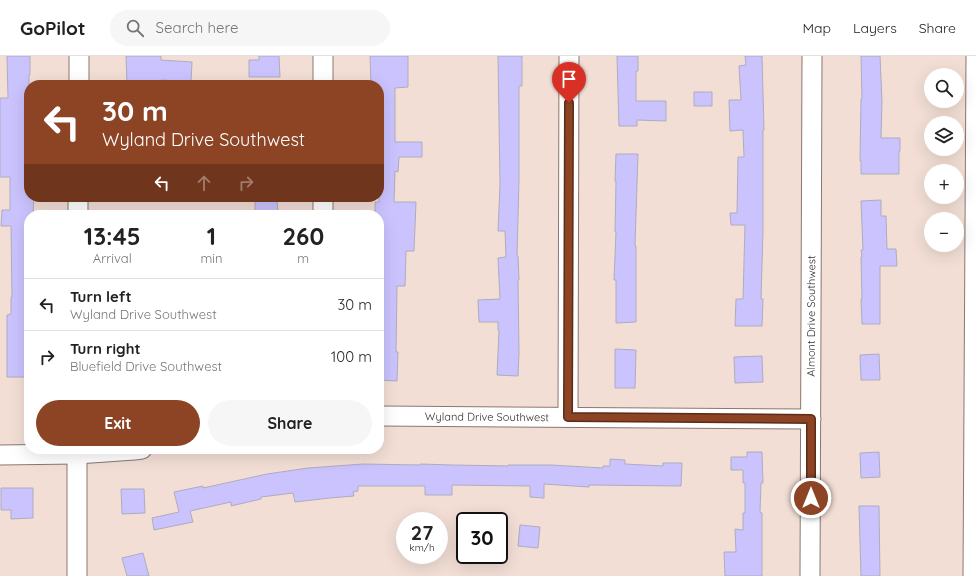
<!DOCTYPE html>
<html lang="en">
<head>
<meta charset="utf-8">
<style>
	body { margin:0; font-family:Quicksand,sans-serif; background:#f6f6f6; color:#222; height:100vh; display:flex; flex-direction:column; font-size:15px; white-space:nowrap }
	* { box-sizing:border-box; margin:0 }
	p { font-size:13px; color:#767676 }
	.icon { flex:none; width:22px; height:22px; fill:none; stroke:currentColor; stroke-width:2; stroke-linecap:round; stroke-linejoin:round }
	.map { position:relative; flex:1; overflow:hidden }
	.details { position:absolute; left:24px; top:154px; width:360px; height:244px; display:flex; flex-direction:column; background:#fff; border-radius:16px; box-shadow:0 4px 16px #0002 }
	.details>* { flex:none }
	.banner { position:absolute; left:24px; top:24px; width:360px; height:122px; border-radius:16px; box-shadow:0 4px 16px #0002; background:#8c4425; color:#fff; overflow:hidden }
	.fabs { position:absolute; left:924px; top:12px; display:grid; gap:8px }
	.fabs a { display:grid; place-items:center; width:40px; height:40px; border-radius:50%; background:#fff; box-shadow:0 4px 16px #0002; font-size:20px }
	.speed { position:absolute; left:396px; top:456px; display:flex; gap:8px; font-size:20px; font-weight:700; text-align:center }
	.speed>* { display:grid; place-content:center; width:52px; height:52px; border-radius:50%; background:#fff; box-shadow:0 4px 16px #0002; line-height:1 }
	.speed small { font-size:10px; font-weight:400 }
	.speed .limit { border:2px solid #111; border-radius:6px; background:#fff; color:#111 }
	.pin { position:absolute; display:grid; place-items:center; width:34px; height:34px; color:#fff; margin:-41px -17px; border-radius:50% 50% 50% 0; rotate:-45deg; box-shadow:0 0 4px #0007 }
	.pin .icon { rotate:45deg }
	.me { position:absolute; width:44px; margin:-22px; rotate:0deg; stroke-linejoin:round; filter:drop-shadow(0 0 3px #0008) }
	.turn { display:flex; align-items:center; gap:14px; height:84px; padding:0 12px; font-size:18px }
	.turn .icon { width:52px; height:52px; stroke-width:2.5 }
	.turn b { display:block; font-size:28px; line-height:34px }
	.lanes { display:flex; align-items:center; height:38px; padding:0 12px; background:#0003; justify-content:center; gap:20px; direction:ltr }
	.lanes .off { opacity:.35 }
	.eta { display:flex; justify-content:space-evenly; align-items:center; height:68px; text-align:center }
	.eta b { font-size:24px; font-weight:800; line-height:28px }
	.primary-button { display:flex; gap:8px; margin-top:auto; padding:8px 12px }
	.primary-button a { flex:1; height:46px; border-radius:24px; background:#8c4425; color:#fff; font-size:16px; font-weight:800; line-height:46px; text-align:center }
	.primary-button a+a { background:#f6f6f6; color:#222 }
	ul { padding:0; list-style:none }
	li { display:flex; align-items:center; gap:12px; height:52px; padding:0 12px; border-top:1px solid #e0e0e0 }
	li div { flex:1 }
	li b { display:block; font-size:15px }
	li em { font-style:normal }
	header { display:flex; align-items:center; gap:24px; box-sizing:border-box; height:56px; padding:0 20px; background:#fff; border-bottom:1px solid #e0e0e0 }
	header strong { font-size:19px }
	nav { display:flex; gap:22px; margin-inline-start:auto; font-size:14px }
	.search { width:280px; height:36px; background:#f6f6f6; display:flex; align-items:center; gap:10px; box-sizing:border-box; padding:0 14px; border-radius:22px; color:#767676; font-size:15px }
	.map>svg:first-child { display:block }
	.building { fill:#cac3fe; stroke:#aeacbe }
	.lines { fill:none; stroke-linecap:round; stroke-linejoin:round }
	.minor-casing { stroke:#8a7870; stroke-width:21 }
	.minor { stroke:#fff; stroke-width:19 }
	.route-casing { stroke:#5b2c18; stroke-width:10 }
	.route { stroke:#8c4425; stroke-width:7 }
	.labels { text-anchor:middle; stroke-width:3; stroke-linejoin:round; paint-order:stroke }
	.street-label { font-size:11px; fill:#332b28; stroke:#fff }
</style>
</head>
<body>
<header>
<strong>GoPilot</strong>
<div class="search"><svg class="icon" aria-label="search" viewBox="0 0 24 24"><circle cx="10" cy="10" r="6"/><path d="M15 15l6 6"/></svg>Search here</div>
<nav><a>Map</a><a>Layers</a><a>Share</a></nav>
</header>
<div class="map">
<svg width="976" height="520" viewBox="0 0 976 520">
	<rect width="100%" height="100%" fill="#f2ded5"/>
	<path class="building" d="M7,0H30V19H29V141H34L33,159H29V321H7V259L11,258V241H12L11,170H1L2,154H10V121H0V42H8Z
		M126,0H161V4L192,6L191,26L161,24V27H127Z
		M259,0H279L280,21H249V4H259Z
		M370,0H408V31L395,32V86H422V101H399L398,116L395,115L394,146H416L414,195H406L405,230H397L396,296H398L397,325L379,324V159H375V146H379V29H371Z
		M498,0H522V30H519V123L517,200H518L519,224H518L519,297L518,320L497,319L499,274H498V266H479L478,244L500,243L498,202L506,201L505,175H498L500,129Z
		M617,0H638V15H636V45H666V65L637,64V70H619Z
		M745,0H762L764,74H763V174L761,243H763L762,270H735L736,243H743L745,169H731L730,157H737L738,101H744L743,74L730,75L729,44H741L739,10L746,9Z
		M861,0H880L882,46L881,82H900V95H899V118H861V105H860L861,43H862Z
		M694,36H712V50H694Z
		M616,98H638L635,190H636V266L616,267V224H614L616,176H615L616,125H615Z
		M255,141H277L278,159H255Z
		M881,144V160H886L887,193H896L897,210H880V268H862L861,243H862L861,201H862L861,194H863L861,145Z
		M615,293L636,294L635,332H615Z
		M879,298L880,324H861L860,299Z
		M762,300L763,326L735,327L734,301Z
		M747,396H762L763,427H761L760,456L762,457V520H725L724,496H736L735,473L743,474V457H745V427H743V414H731V401H747Z
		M879,396L880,421L861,422L860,397Z
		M610,403L625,404V408L663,410V407H682L681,430L589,429V431L544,428V442L530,441V430L452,429V439H425V430H358V435L353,436L354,440L330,442L295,446L293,437L261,441V443L231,450V446L190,455L193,466L154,474L152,462L179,456L174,436L203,430V432L267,418L308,412L363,408L420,409V408L453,409L508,410V409H551L603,412V410H610Z
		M1,432H33V462L11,463V454H1Z
		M121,433H144L145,457L122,458Z
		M859,450H879L880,520H861Z
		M520,469L540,471L538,492L518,490Z
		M143,497L149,520H127L122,502Z"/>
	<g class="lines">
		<g class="minor-casing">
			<g id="minor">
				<path d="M79,29V0"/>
				<path d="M323,29V0"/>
				<path d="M78,159V141"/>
				<path d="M323,159V141"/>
				<path id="s1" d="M379,360L811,363"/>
				<path d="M568,361L569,0"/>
				<path d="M0,399L77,398L134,394L142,393"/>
				<path d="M77,520V393"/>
				<path id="s2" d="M810,520L812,0"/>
				<path d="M973,520L976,0"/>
			</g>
		</g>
		<use href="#minor" class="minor"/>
	</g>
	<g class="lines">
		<g class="route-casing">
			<path id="route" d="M569,47L568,361L811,363V442"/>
		</g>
		<use href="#route" class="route"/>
	</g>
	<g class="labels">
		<g class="street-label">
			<text dy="4" stroke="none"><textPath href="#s2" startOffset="260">Almont Drive Southwest</textPath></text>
			<text dy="4" stroke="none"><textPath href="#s1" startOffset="108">Wyland Drive Southwest</textPath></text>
		</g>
	</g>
</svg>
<div class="fabs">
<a><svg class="icon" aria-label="search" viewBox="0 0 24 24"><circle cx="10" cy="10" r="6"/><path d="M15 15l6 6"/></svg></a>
<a><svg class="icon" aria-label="layers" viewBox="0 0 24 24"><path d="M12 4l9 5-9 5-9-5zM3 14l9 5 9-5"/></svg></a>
<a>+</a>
<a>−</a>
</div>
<div class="speed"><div>27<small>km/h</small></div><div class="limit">30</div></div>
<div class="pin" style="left:569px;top:47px;background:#d93025"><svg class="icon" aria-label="arrive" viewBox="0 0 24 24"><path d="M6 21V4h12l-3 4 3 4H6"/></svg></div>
<svg class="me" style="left:811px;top:442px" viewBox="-20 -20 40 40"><circle r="17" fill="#8c4425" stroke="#fff" stroke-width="3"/><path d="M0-11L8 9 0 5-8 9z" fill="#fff"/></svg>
<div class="banner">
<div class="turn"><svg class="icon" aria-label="left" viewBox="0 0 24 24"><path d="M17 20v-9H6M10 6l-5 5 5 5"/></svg><div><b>30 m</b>Wyland Drive Southwest</div></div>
<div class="lanes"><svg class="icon" aria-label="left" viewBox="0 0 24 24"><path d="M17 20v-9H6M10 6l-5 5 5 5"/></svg><svg class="icon off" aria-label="ahead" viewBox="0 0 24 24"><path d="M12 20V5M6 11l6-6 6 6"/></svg><svg class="icon off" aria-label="right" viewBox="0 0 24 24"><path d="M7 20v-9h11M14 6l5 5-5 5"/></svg></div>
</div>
<section class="details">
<div class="eta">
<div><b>13:45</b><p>Arrival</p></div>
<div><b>1</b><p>min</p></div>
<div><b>260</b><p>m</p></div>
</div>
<ul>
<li><svg class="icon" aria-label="left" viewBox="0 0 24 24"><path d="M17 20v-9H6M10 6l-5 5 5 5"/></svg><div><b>Turn left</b><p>Wyland Drive Southwest</p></div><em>30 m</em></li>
<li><svg class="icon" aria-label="right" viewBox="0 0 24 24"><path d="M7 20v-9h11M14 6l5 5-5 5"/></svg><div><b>Turn right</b><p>Bluefield Drive Southwest</p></div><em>100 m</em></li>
</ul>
<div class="primary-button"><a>Exit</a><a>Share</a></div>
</section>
</div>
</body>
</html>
